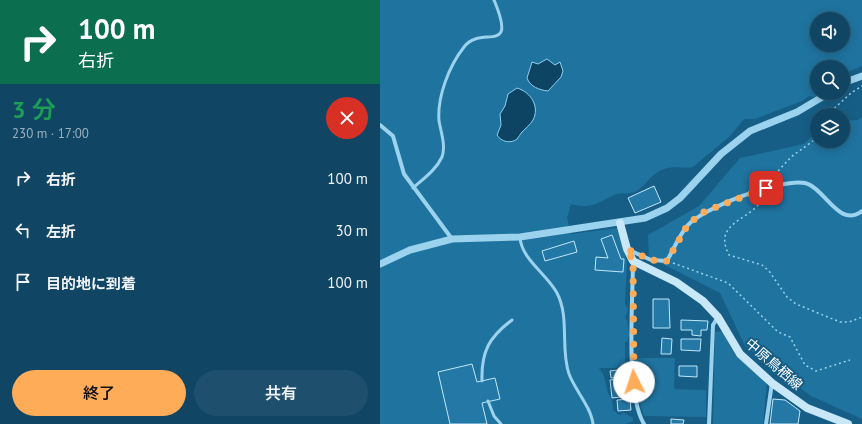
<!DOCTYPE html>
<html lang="ja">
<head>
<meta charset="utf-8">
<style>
	body { margin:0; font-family:"PT Sans","Noto Sans JP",sans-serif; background:#1e506d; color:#f1f3f6; height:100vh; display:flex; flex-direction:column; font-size:15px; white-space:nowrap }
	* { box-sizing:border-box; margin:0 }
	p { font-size:13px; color:#9cb1bf }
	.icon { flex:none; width:22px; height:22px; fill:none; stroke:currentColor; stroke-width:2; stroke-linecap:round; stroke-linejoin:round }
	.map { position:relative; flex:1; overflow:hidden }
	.details { display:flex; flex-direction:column; background:#104664; width:380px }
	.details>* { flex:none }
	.guide { background:#0b6e4f; color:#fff; overflow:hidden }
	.controls { position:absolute; left:430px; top:12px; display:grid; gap:8px }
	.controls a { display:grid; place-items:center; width:40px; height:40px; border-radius:50%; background:#104664; box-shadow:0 2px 10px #0003,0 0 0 1px #305e78; font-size:20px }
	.pin { position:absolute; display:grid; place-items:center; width:34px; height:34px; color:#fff; margin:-17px; border-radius:8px; box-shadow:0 2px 6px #0006 }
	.me { position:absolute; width:44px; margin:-22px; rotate:356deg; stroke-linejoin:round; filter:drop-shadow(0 0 3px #0008) }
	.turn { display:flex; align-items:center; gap:14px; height:84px; padding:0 12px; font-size:18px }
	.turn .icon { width:52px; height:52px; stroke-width:2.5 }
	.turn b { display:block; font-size:28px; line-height:34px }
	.round { display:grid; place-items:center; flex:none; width:42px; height:42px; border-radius:21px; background:#1e506d }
	.summary { display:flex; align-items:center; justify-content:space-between; height:68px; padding:0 12px }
	h1 { font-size:24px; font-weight:600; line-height:30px; color:#1e9e55 }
	.cta { display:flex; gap:8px; margin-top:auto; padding:8px 12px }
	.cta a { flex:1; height:46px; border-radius:24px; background:#ffac58; color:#111; font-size:16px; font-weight:600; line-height:46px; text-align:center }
	.cta a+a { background:#1e506d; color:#f1f3f6 }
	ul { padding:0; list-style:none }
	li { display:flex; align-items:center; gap:12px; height:52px; padding:0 12px }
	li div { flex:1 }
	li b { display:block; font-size:15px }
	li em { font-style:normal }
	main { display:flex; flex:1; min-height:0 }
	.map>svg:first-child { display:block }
	.green { fill:#1f739f; fill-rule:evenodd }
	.water { fill:#0e4463; stroke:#8ed0f0 }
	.building { fill:#2478a5; stroke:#c1e7fa }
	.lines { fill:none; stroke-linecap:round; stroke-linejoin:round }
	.path { stroke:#9bd2ee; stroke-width:1.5; stroke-dasharray:2 3; stroke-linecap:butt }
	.service { stroke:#9bd2ee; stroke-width:3 }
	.minor { stroke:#9bd2ee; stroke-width:4 }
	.tertiary { stroke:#9bd2ee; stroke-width:7 }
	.secondary { stroke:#c8e8fa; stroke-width:8 }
	.route { stroke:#ffac58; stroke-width:7; stroke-dasharray:0 12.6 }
	.labels { text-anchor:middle; stroke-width:4; stroke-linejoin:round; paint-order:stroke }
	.street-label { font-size:14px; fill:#fff; stroke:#165e86 }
</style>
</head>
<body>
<main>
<section class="details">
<div class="guide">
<div class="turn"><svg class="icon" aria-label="right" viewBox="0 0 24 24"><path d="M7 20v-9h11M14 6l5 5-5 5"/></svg><div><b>100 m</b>右折</div></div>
</div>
<div class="summary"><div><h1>3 分</h1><p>230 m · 17:00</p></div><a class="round" style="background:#d93025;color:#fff"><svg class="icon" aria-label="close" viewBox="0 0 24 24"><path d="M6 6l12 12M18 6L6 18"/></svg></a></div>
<ul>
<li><svg class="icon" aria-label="right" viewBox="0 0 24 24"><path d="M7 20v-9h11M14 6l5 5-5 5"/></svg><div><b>右折</b></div><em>100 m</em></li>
<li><svg class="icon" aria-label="left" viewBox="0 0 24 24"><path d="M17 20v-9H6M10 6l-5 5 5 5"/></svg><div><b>左折</b></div><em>30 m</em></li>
<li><svg class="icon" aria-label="arrive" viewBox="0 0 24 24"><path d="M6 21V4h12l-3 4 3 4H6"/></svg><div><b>目的地に到着</b></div><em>100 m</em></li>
</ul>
<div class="cta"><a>終了</a><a>共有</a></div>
</section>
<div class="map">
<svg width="482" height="424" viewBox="0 0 482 424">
	<rect width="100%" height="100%" fill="#165e86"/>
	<path class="green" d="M0,0H482V66L463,74V67H437V93H445L435,97L429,96L422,101L375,119H364L350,136L313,167C306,169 295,165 284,169C271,173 268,184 258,190C251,195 245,192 237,194C218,201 215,210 191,204L187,218L191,234L237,228L247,261L245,304L248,309L245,318L247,320L249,335L247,342H245V368H219L224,376L228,393L232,400L233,410L239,415L244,413L253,418V421L245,424H0ZM437,19H463V45H437Z
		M482,117V419L431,396L365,346L340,293L269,257L268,235L319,206L360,158L424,144L437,130V141H463V121L478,120Z
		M342,331L355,355L387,383L383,424H333L335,332Z
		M255,358H295L294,389L326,390V417L264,416L260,403Z"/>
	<path class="water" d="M167,59L175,65L180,62L183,71L181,77L168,91C160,90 150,87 147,78L152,62L158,64Z
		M137,88C151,92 160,107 153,120C150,125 146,128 142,132C140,134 139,137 137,139C131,144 121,142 117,135L121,125L120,114L125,106L128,94Z"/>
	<path class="building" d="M274,186L281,202L255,213L248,198Z
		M232,235L241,259H244L243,272L215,270L216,257L228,258L221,239Z
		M194,241L197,252L165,261L162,251Z
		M273,299H289L290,328H273Z
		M301,320L328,321L327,330H321V336L312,335V330H301Z
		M282,338L292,339L291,354H281Z
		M301,339H321L320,351L301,350Z
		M92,364L97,382L115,378L120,399L102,403L107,424H70L58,372Z
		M299,366H317V377L299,376Z
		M244,369V376L231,378L230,371Z
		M247,378L249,396L232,398L230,380Z
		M250,399L251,410L238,411L237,400Z
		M393,399L405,400L420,411L418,424H390Z
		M291,419L304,420L303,424H291Z"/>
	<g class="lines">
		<path class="path" d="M447,115L471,93L482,86
			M388,182L411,157L437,138
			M383,196C375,221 331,220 349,255L382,265L389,271L407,297L416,304L460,322H469L482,317
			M293,263L348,283L398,332L410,337L425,365L436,371L470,360"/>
		<path class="service" d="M33,188C43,179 56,170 62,157C66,146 61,132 59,121C57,97 69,66 84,47C101,24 138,57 114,0
			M140,237C141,259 167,274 177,293C190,318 180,348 189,374C195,390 211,407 213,424
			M102,381C101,352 109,337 132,320
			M108,401L114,416L121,424"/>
		<path class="minor" d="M0,125L13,136L24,174L72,239
			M249,250L271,260L287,261C293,250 299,236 307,226C322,208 401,178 425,183C445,188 459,229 482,211
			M253,261C253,300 245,393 264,424
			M329,424L333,325L338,317
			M386,424L392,383"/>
		<path class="tertiary" d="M463,83L482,76
			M0,264L30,250L72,239L140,237L265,218L287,208L300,198L341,154L370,131L417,112L449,93"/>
		<path class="secondary" d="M240,223L247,249L253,261L296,282L323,301L338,317L360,354L392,383L427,408L468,424"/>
	</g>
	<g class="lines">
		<path class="route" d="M254,382L253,261L247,249L271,260L287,261L307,226L321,213L386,188"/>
	</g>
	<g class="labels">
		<g class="street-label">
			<text transform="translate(394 364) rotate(41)" y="5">中原鳥栖線</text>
		</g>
	</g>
</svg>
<div class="controls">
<a><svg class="icon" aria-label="sound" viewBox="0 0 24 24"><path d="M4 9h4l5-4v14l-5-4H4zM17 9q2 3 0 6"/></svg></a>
<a><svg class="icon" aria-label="search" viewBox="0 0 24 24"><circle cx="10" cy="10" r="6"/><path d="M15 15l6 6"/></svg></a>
<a><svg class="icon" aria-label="layers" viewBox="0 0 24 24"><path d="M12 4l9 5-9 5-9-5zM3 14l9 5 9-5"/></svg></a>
</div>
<div class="pin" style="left:386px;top:188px;background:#d93025"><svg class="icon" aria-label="arrive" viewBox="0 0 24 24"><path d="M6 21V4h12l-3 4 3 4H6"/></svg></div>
<svg class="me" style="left:254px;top:382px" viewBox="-20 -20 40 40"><circle r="19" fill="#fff"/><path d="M0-13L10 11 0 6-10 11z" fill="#ffac58"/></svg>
</div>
</main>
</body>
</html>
